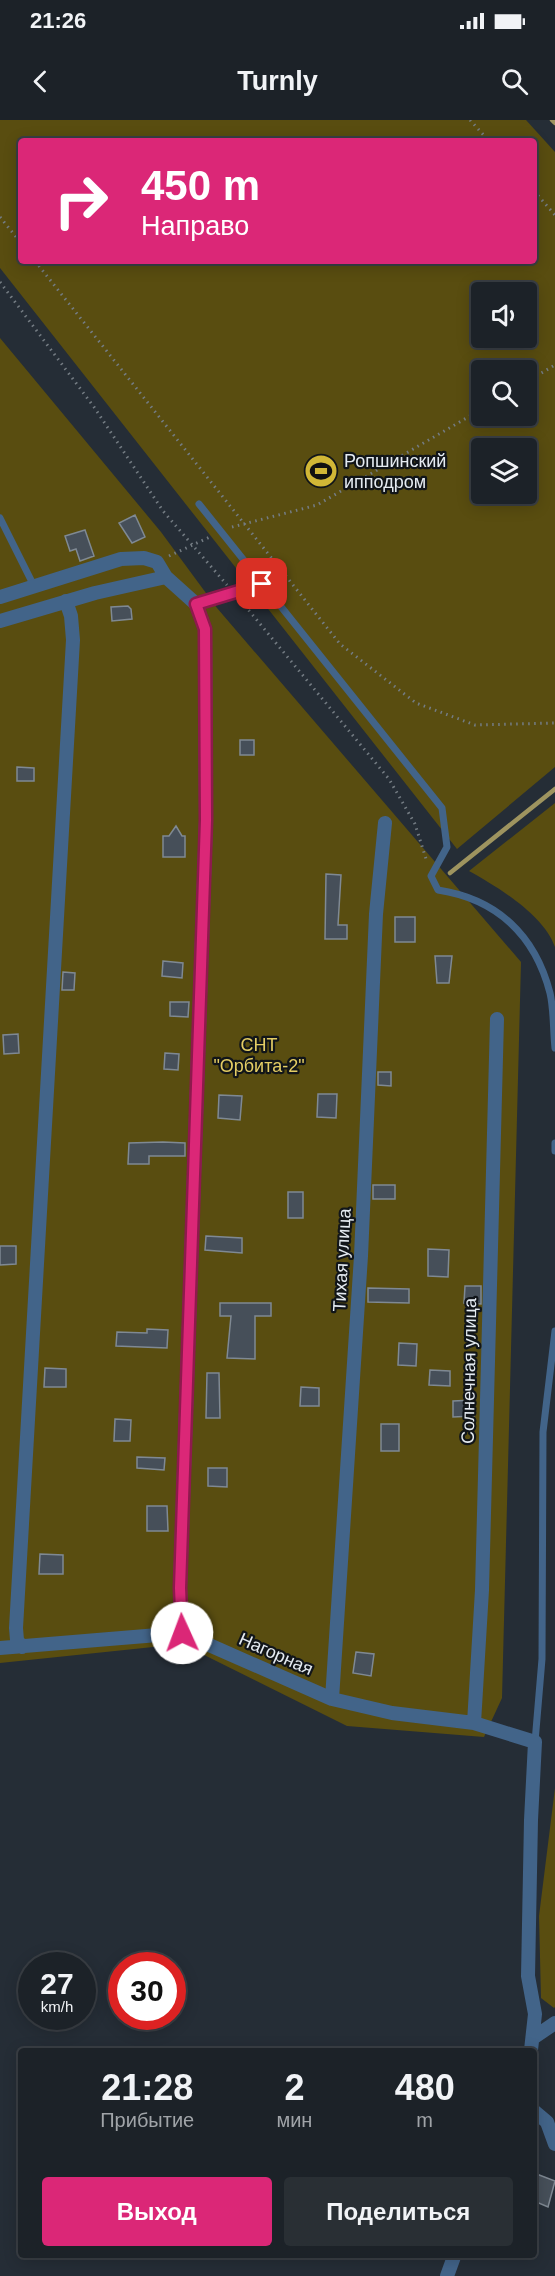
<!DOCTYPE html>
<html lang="ru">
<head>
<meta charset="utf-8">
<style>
	body { margin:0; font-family:Helvetica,sans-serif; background:#292f34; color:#f1f3f6; height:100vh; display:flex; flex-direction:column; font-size:22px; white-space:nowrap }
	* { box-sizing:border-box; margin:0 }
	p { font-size:20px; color:#a0a4a8 }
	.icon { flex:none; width:33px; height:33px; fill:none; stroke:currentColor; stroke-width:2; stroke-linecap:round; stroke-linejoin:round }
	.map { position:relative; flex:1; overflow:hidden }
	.drawer { position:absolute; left:18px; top:1928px; width:519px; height:210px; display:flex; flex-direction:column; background:#1c2228; border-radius:6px; box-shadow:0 3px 15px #0003,0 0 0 2px #3a3f45 }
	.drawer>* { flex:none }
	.banner { position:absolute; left:18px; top:18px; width:519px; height:126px; border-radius:6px; box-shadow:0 3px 15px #0003,0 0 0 2px #3a3f45; background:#db2777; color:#fff; overflow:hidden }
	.buttons { position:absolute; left:471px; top:162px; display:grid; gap:12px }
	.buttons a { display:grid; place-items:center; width:66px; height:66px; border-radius:6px; background:#1c2228; box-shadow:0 3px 15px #0003,0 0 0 2px #3a3f45; font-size:30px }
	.speed { position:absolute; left:18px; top:1832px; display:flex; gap:12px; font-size:30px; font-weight:700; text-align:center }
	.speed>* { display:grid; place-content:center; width:78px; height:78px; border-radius:50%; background:#1c2228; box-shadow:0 3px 15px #0003,0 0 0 2px #3a3f45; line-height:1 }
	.speed small { font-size:15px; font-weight:400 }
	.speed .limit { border:9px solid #d22; background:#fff; color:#111 }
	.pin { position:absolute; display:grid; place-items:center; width:51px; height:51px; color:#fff; margin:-26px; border-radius:12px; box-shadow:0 3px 9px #0006 }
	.me { position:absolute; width:66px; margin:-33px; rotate:358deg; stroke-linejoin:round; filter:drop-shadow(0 0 4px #0008) }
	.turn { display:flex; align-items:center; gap:21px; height:126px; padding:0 24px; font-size:27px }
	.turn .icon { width:78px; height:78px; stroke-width:2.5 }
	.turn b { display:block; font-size:42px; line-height:51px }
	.eta { display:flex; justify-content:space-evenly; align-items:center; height:102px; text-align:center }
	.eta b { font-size:36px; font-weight:600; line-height:42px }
	.cta { display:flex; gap:12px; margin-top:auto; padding:12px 24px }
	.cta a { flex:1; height:69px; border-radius:6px; background:#db2777; color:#fff; font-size:24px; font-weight:600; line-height:69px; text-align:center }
	.cta a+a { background:#292f34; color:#f1f3f6 }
	.status { display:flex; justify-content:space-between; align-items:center; height:42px; padding:0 30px; background:#1c2228; direction:ltr }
	.status svg { height:16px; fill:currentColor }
	header { display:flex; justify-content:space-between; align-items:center; height:78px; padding:0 24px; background:#1c2228; font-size:27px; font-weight:600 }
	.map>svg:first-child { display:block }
	.green { fill:#594d10; fill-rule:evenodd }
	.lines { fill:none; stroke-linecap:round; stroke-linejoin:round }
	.stream { stroke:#9e945f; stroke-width:4.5 }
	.building { fill:#464f59; stroke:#7f8993; stroke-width:1.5 }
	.path { stroke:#747c83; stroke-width:3; stroke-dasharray:1.5 4.5; stroke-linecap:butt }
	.lane { stroke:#426489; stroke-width:7 }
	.street { stroke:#426489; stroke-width:14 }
	.route-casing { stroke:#8e194d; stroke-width:15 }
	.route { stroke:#db2777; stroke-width:10 }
	.labels { text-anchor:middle; stroke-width:4.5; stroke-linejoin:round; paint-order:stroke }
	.poi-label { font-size:18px; fill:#e5ebf1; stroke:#111519; text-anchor:start }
	.park-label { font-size:18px; fill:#e4cd64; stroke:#111519 }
	.street-label { font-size:18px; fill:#e5ebf1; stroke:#111519 }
</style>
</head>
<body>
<div class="status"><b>21:26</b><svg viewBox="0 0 49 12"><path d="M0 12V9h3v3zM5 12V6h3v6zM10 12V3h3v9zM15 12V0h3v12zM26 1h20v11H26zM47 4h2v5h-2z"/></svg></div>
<header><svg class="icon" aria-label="back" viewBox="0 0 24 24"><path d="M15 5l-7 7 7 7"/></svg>Turnly<svg class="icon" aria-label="search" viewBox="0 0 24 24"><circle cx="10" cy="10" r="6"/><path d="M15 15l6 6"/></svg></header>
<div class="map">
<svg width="555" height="2156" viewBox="0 0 555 2156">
	<rect width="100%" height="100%" fill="#252d36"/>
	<path class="green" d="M0,0H526L555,32V647L457,729L0,148ZM21,21H534V141H21ZM482,172H526V218H482ZM482,250H526V296H482ZM482,328H526V374H482Z
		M0,218L161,412L217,488L521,842L502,1578L484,1617L347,1606L182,1524L0,1543Z
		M555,683V827C544,795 498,767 469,751Z
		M555,1668V1887L554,1888L541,1878L539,1796Z"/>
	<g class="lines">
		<path class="stream" d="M552,0L555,3
			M450,753L555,669"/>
	</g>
	<path class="building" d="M135,395L145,417L132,423L119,403Z
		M85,410L94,436L80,441L76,429L70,431L65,416Z
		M128,486L131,489L132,499L112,501L111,487Z
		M240,620H254V635H240Z
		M17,647L34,648V661H17Z
		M176,706L182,716H185V737H163V716H169Z
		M326,754L341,755L338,805H347V819H325Z
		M395,797H415V822H395Z
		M435,836H452L449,863H437Z
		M163,841L183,843L182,858L162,856Z
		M63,852L75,853L74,870H62Z
		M170,882H189L188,897L170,896Z
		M18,914L19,933L4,934L3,915Z
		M165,933L179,934L178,950L164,949Z
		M378,952H391V966L378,965Z
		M318,974H337L336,998L317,997Z
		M219,975L242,976L240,1000L218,998Z
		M163,1022L185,1023V1036H149V1044H128L129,1023Z
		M373,1065H395V1079H373Z
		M288,1072H303V1098H288Z
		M206,1116L242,1118V1133L205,1130Z
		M0,1126H16V1144L0,1145Z
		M428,1129L449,1130L448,1157L428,1156Z
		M465,1166H481V1184L464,1183Z
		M368,1168L409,1169V1183L368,1182Z
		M220,1183H271V1196H255V1239L227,1238L231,1196H220Z
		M147,1209L168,1210L167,1228L116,1226L117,1212L147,1213Z
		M399,1223L417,1224L416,1246L398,1245Z
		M45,1248L66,1249V1267H44Z
		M430,1250L450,1251V1266L429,1265Z
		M207,1253H219L220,1298H206Z
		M301,1267L319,1268V1286H300Z
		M474,1280V1296L453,1297V1281Z
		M115,1299L131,1300L130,1321H114Z
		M381,1304H399V1331H381Z
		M137,1337L165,1338L164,1350L137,1348Z
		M208,1348H227V1367L208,1366Z
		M147,1386H167L168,1411H147Z
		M40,1434L63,1435V1454H39Z
		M356,1532L374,1534L371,1556L353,1553Z
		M534,2053L555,2061L548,2087L534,2081Z"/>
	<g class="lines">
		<path class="path" d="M470,0L489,21
			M534,71L555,95
			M0,97L21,123
			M35,141L340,524L416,583L475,605L555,603
			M0,162L94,287L163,391L227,465
			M526,262L555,245
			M232,407L317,385L482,289
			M169,436L212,416
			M241,481L389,659L415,704L427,742"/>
		<path class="lane" d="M199,384L442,688L447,727L431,756L438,770C497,779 535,815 550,873C554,890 553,910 555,928
			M0,398L35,468
			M196,484L262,464
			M555,1023V1031
			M535,1622L542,1539L543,1312L555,1211"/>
		<path class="street" d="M0,477L121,439L144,438L157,442L166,457L196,484L205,509L206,700L180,1468L182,1513
			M0,501L95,473L166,457
			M22,1527L17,1520L16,1508L73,520L71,496L66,481
			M0,1528L182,1513L332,1579L392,1593L474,1603L535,1622L531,1700L528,1856L535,1894L531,1930
			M332,1579L361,1136L376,794L385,703
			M474,1603L482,1470L497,899
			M533,1918L555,1903
			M534,1991L547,2002L555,2024
			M447,2156L455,2134"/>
	</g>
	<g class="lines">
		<g class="route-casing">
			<path id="route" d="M182,1513L180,1468L206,700L205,509L196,484L262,464"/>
		</g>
		<use href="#route" class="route"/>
	</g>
	<defs>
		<g id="stadium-disc" transform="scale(1.725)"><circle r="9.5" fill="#d1b736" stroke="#111519"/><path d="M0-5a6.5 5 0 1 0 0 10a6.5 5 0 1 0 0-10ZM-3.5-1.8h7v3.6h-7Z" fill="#111"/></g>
	</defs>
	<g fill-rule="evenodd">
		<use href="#stadium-disc" x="321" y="351"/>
	</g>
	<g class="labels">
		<g class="poi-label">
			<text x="344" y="347">Ропшинский<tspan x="344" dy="21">ипподром</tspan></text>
		</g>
		<g class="park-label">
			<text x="259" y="931">СНТ<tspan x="259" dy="21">"Орбита-2"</tspan></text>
		</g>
		<g class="street-label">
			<text transform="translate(342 1140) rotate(-87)" y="6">Тихая улица</text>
			<text transform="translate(469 1251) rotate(-89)" y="6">Солнечная улица</text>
			<text transform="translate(276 1534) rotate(24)" y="6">Нагорная</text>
		</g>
	</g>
</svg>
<div class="buttons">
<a><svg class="icon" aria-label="sound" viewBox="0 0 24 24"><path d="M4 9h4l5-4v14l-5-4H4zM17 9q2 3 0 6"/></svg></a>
<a><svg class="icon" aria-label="search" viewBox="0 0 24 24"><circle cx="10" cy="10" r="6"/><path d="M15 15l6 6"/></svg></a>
<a><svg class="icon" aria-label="layers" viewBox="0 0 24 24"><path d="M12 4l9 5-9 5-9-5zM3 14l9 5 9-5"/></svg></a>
</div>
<div class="speed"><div>27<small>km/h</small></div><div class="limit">30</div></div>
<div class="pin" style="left:262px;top:464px;background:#d93025"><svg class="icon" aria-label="arrive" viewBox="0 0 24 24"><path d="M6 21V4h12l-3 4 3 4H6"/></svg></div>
<svg class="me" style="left:182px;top:1513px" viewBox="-20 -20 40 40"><circle r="19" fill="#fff"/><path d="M0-13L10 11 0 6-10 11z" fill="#db2777"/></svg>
<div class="banner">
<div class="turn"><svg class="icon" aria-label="right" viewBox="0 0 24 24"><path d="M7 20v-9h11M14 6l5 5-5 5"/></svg><div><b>450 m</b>Направо</div></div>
</div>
<section class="drawer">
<div class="eta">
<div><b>21:28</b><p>Прибытие</p></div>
<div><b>2</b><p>мин</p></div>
<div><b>480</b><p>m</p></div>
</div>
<div class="cta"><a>Выход</a><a>Поделиться</a></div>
</section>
</div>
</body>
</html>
